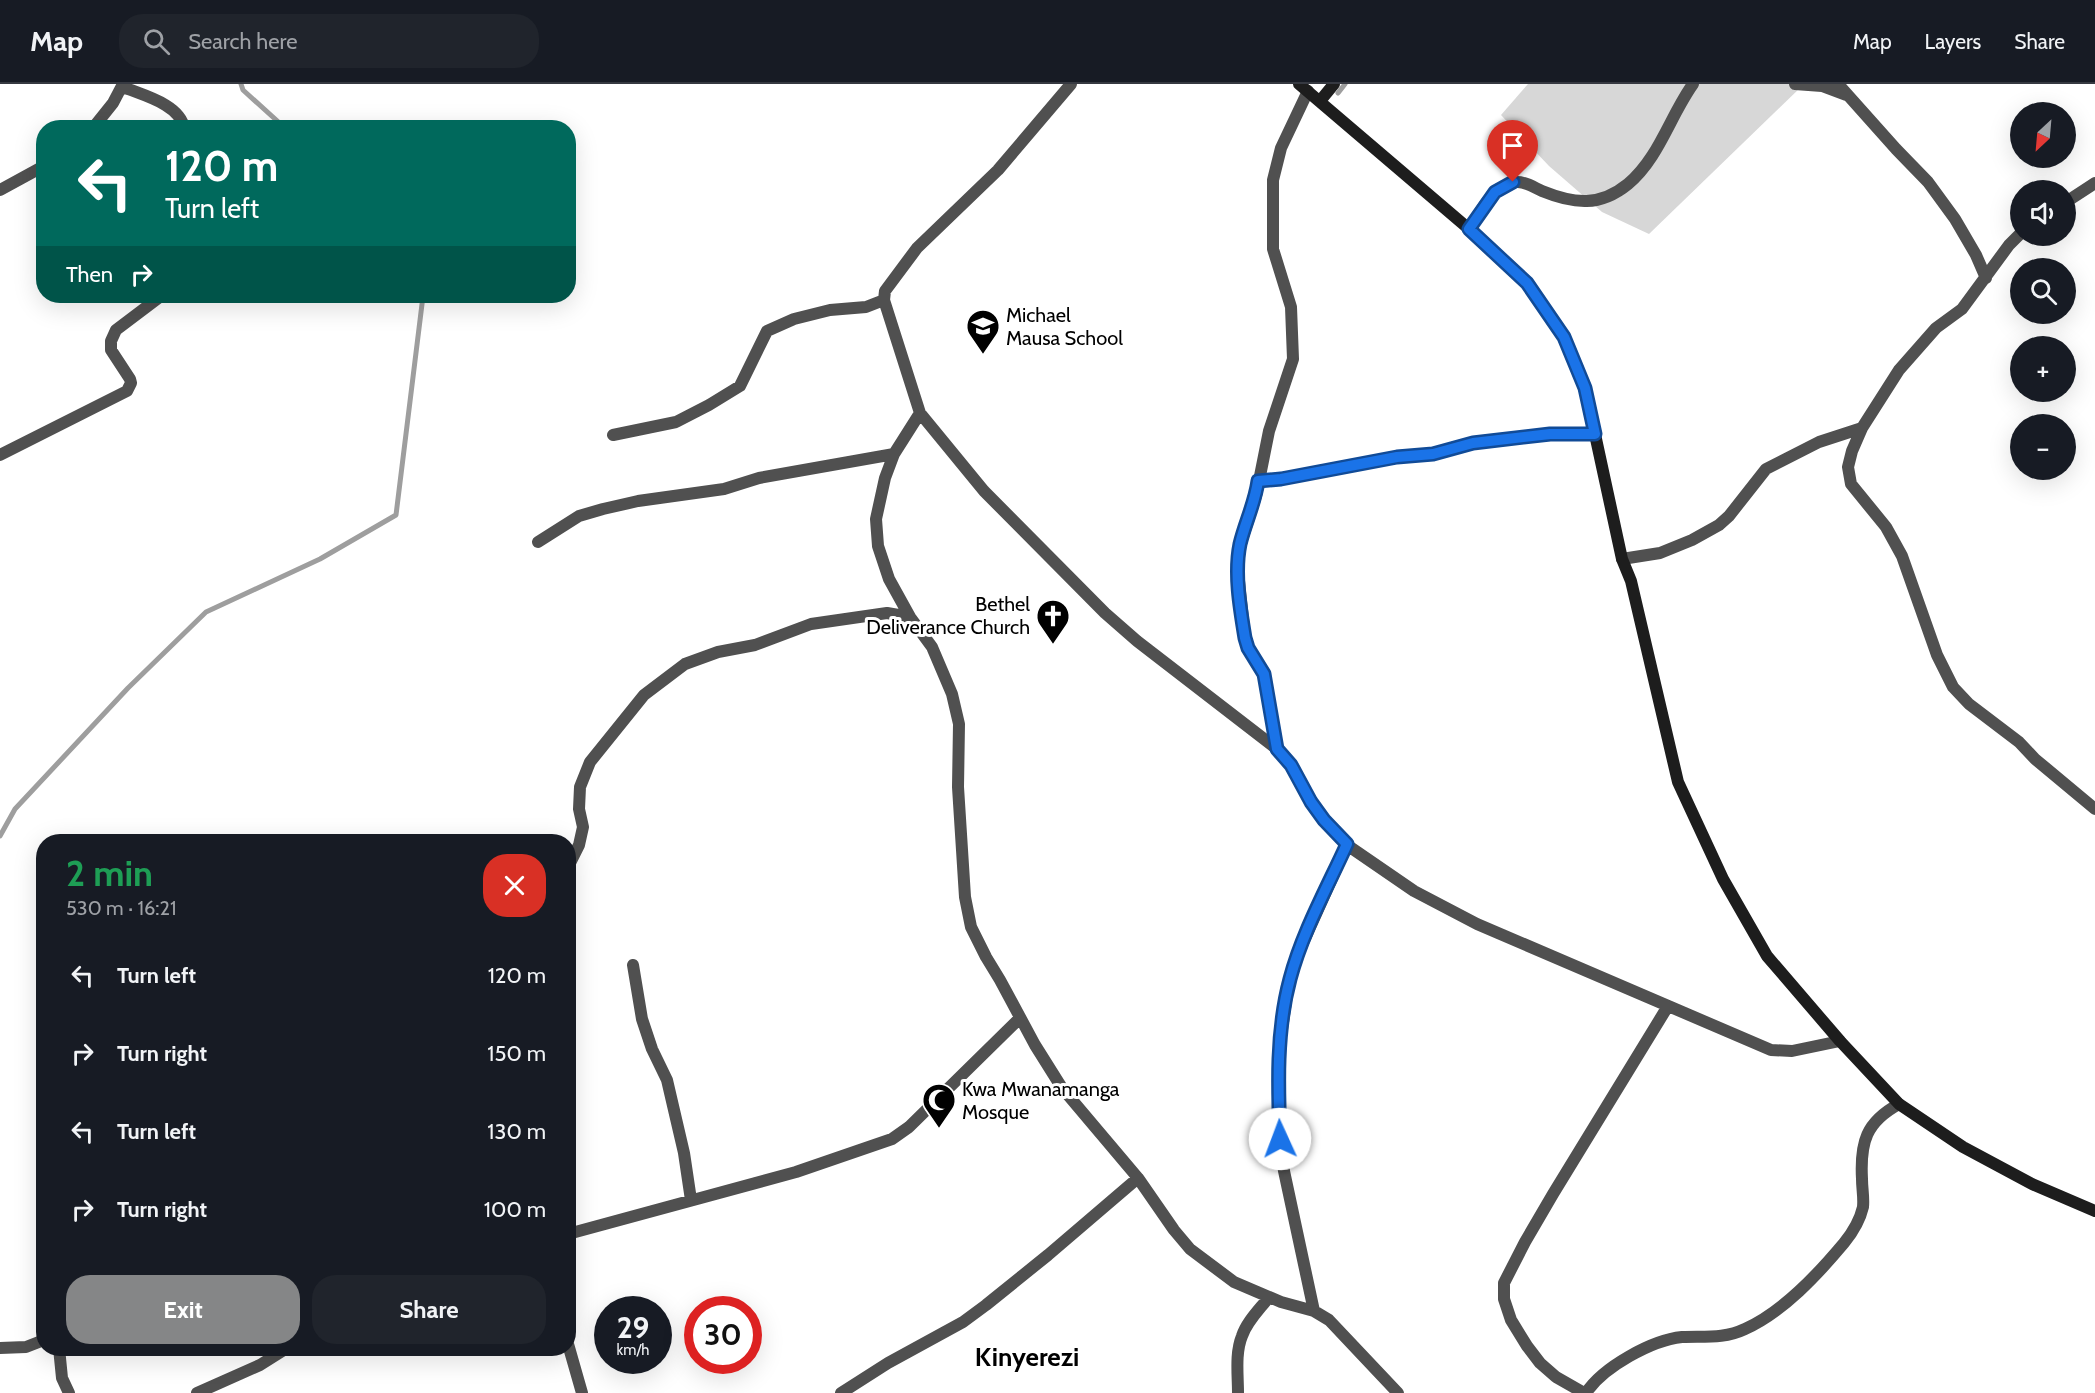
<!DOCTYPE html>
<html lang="en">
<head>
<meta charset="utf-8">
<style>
	body { margin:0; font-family:Cabin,sans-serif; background:#20242c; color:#f1f3f6; height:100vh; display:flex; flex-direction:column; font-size:22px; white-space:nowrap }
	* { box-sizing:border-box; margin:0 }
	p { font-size:20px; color:#9ea1a6 }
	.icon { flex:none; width:33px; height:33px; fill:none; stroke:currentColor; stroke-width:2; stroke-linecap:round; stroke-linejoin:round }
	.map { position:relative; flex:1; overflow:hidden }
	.details { position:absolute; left:36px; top:750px; width:540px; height:522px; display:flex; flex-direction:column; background:#171b24; border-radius:24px; box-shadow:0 6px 24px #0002 }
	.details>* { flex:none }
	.hud { position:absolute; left:36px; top:36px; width:540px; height:183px; border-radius:24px; box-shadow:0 6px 24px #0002; background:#00695c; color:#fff; overflow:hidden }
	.needle { width:39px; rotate:206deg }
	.fabs { position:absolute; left:2010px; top:18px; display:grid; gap:12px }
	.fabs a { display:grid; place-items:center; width:66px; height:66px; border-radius:50%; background:#171b24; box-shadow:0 6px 24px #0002; font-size:30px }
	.speed { position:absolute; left:594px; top:1212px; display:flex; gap:12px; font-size:30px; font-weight:700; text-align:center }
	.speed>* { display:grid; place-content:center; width:78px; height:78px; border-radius:50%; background:#171b24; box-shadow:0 6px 24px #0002; line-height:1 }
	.speed small { font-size:15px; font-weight:400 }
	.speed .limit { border:9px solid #d22; background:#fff; color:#111 }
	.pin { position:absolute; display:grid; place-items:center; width:51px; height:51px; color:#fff; margin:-62px -26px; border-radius:50% 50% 50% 0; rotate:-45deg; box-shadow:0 0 6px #0007 }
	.pin .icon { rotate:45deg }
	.me { position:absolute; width:66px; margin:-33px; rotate:358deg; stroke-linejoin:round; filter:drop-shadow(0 0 4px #0008) }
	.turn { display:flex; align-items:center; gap:21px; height:126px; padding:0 30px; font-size:27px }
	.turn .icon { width:78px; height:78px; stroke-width:2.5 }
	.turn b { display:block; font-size:42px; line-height:51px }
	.then { display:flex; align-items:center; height:57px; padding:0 30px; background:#0003; gap:12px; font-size:22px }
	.round { display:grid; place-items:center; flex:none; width:63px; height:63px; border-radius:24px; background:#20242c }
	.overview { display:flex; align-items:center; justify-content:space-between; height:102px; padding:0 30px }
	h1 { font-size:36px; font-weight:700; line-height:45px; color:#1e9e55 }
	.action { display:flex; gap:12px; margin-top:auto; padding:12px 30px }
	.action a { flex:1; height:69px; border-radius:24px; background:#858687; color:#fff; font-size:24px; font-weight:700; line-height:69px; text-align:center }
	.action a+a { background:#20242c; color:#f1f3f6 }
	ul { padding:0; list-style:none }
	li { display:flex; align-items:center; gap:18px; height:78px; padding:0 30px }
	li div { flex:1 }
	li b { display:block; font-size:22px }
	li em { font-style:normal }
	header { display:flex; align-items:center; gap:36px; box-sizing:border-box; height:84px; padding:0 30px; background:#171b24; border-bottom:2px solid #363941 }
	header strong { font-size:28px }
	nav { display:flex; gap:33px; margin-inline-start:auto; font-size:21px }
	.search { width:420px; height:54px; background:#20242c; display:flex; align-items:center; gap:15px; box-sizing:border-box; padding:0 21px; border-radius:24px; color:#9ea1a6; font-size:22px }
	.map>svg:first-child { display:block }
	.green { fill:#d7d7d7 }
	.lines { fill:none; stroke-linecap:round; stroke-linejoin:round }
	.stream { stroke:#9e9e9e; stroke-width:5 }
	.street { stroke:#505050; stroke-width:12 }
	.secondary { stroke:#1d1d1d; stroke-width:12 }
	.route-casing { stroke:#114b97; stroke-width:15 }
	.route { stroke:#1a73e8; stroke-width:10 }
	.labels { text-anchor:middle; stroke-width:6; stroke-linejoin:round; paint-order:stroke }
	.poi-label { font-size:20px; fill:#000; stroke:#fff; text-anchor:start }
	.district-label { font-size:26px; font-weight:bold; fill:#000; stroke:#fff }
</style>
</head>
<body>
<header>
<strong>Map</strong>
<div class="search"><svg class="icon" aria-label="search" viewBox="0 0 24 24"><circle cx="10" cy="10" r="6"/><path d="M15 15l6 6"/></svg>Search here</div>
<nav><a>Map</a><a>Layers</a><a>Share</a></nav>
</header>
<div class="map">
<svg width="2095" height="1309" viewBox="0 0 2095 1309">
	<rect width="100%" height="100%" fill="#fff"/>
	<path class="green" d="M1528,0H1802L1803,1L1649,150L1602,128L1549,82L1501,31Z"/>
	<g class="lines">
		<path class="stream" d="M241,0L243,6L285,44
			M1338,9L1345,0
			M0,752L15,725L128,604L206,528L320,475L396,431L423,212"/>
		<path class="street" d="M1071,0L998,86L917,164L885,207L884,216L920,329L984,407L1105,529L1137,557L1277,665L1291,681L1311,718L1324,736L1347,761L1414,807L1477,840L1771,966L1792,967L1840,957
			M1795,0L1822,2L1846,11
			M1838,0L1896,65L1928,98L1955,135L1976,171L1986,194
			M123,3C142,11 180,20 184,44
			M93,44L113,19L123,0
			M0,106L44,82
			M2066,118L2095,99
			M1469,145C1478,132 1487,114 1499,105C1504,102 1511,98 1516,98C1525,97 1535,104 1542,107C1574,120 1600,123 1628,100C1659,74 1670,32 1693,0
			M2020,150L2009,161L1962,225L1936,244L1899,286L1862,344L1852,367L1848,383L1851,400L1886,443L1902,472L1937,571L1953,603L1969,620L2019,658L2035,675L2095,725
			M920,329L894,370L885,394L876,435L878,462L889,495L910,533L932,563L952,610L959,640L958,703L965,813L971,843L986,873L1000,896L1035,961L1062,1004L1138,1094L1174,1146L1190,1165L1234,1198L1281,1218L1314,1227L1329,1236L1398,1309
			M613,351L676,338L709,321L740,302L767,247L794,235L830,226L866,223L884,216
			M0,371L127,307L131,299L130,295L111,266V257L116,246L161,212
			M1258,397L1281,395L1397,373L1433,370L1472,359L1550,350H1595
			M538,458L579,432L603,425L638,417L724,405L759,394L894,370
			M1622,475L1660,469L1692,456L1719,441L1729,432L1766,385L1819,358L1862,344
			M1277,665L1264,590L1248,564L1245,554L1237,478L1240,462L1256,412L1269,347L1293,275L1291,223L1273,165V96L1281,64L1308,7
			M568,783L579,761L583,743L579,725L580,703L590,678L644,611L685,580L718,568L755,561L811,540L887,529L910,533
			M633,881L642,935L652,965L667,996L684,1069L691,1116
			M568,1150L796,1088L892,1055L909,1043L1020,934
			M1314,1227L1284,1087L1280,1055L1278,1001L1281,952L1289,897L1298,870L1347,761
			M568,1260L582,1309
			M0,1264L26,1263L44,1256
			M59,1264L62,1294L69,1309
			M197,1309L260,1281L287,1264
			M841,1309L888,1279L963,1238L986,1221L1048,1171L1138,1094
			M1238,1309C1238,1291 1235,1269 1242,1252C1247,1237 1260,1225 1269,1213
			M1584,1309L1556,1293L1540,1279L1527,1262L1511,1236L1504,1215V1199L1525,1158L1553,1110L1668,922
			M1586,1309C1603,1283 1652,1256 1682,1253C1704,1252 1724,1255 1745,1245C1783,1228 1818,1190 1844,1159C1853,1148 1860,1136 1863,1123C1864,1113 1862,1105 1862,1095C1860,1058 1866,1038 1899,1020"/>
		<path class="secondary" d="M1299,0L1469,145L1527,199L1564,253L1585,304L1622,475L1631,497L1678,698L1723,795L1767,872L1840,957L1899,1020L1963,1063L2032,1100L2095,1127
			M1320,17L1334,0"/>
	</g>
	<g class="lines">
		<g class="route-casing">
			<path id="route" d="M1280,1055C1278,1003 1276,947 1290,895C1302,849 1327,804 1347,760L1324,736L1311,718L1291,681L1277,665L1264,590L1248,564L1245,554C1240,524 1234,489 1240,460C1245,439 1255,419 1258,397L1281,395L1397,373L1433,370L1473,359L1550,350H1595L1585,304L1564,253L1527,199L1469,145L1495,108L1513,98"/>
		</g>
		<use href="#route" class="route"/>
	</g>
	<defs>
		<g id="school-pin" transform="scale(1.725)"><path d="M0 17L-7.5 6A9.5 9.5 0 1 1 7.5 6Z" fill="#000" stroke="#fff"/><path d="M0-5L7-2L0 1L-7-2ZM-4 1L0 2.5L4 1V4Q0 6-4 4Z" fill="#fff"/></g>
		<g id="church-pin" transform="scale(1.725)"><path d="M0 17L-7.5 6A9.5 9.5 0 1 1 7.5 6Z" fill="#000" stroke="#fff"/><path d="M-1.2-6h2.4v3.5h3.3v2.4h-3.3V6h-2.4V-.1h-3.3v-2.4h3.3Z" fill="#fff"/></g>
		<g id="mosque-pin" transform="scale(1.725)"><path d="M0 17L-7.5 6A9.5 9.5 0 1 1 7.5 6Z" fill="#000" stroke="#fff"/><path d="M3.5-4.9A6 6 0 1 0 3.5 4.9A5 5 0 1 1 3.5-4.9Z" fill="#fff"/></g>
	</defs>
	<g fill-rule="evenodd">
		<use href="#school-pin" x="983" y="242"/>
		<use href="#church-pin" x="1053" y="532"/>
		<use href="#mosque-pin" x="939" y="1016"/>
	</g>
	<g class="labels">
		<g class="poi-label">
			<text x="1006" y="238">Michael<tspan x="1006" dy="23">Mausa School</tspan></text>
			<text x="1030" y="527" text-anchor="end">Bethel<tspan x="1030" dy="23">Deliverance Church</tspan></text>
			<text x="962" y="1012">Kwa Mwanamanga<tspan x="962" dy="23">Mosque</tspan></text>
		</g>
		<g class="district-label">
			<text x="1027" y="1282">Kinyerezi</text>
		</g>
	</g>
</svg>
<div class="fabs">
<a><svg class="needle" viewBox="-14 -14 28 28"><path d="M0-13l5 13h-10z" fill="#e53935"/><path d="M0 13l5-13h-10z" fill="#9ea1a6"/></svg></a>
<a><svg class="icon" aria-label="sound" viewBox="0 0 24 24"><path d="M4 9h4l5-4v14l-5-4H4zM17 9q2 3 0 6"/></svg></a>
<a><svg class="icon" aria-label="search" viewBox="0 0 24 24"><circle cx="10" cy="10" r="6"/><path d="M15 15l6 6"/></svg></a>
<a>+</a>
<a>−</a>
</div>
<div class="speed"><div>29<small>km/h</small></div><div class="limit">30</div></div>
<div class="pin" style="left:1513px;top:98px;background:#d93025"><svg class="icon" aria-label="arrive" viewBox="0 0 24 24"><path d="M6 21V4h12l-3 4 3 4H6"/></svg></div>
<svg class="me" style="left:1280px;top:1055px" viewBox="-20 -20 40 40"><circle r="19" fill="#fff"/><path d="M0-13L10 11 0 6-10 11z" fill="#1a73e8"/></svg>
<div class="hud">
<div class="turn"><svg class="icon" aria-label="left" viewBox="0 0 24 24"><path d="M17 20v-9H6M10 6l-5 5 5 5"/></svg><div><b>120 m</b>Turn left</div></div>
<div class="then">Then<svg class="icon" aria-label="right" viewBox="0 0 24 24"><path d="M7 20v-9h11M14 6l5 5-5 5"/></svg></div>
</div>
<section class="details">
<div class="overview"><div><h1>2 min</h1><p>530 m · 16:21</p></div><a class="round" style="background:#d93025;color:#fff"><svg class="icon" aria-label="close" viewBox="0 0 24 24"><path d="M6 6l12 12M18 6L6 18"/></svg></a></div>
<ul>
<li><svg class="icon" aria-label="left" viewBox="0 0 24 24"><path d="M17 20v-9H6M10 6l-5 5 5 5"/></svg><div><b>Turn left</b></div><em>120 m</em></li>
<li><svg class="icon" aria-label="right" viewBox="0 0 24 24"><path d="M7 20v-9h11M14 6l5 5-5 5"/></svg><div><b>Turn right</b></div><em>150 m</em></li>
<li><svg class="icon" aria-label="left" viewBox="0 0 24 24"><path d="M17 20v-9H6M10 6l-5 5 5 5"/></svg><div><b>Turn left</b></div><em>130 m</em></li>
<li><svg class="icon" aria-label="right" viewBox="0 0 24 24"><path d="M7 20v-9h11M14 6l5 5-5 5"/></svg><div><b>Turn right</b></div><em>100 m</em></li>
</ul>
<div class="action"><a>Exit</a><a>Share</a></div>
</section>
</div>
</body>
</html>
